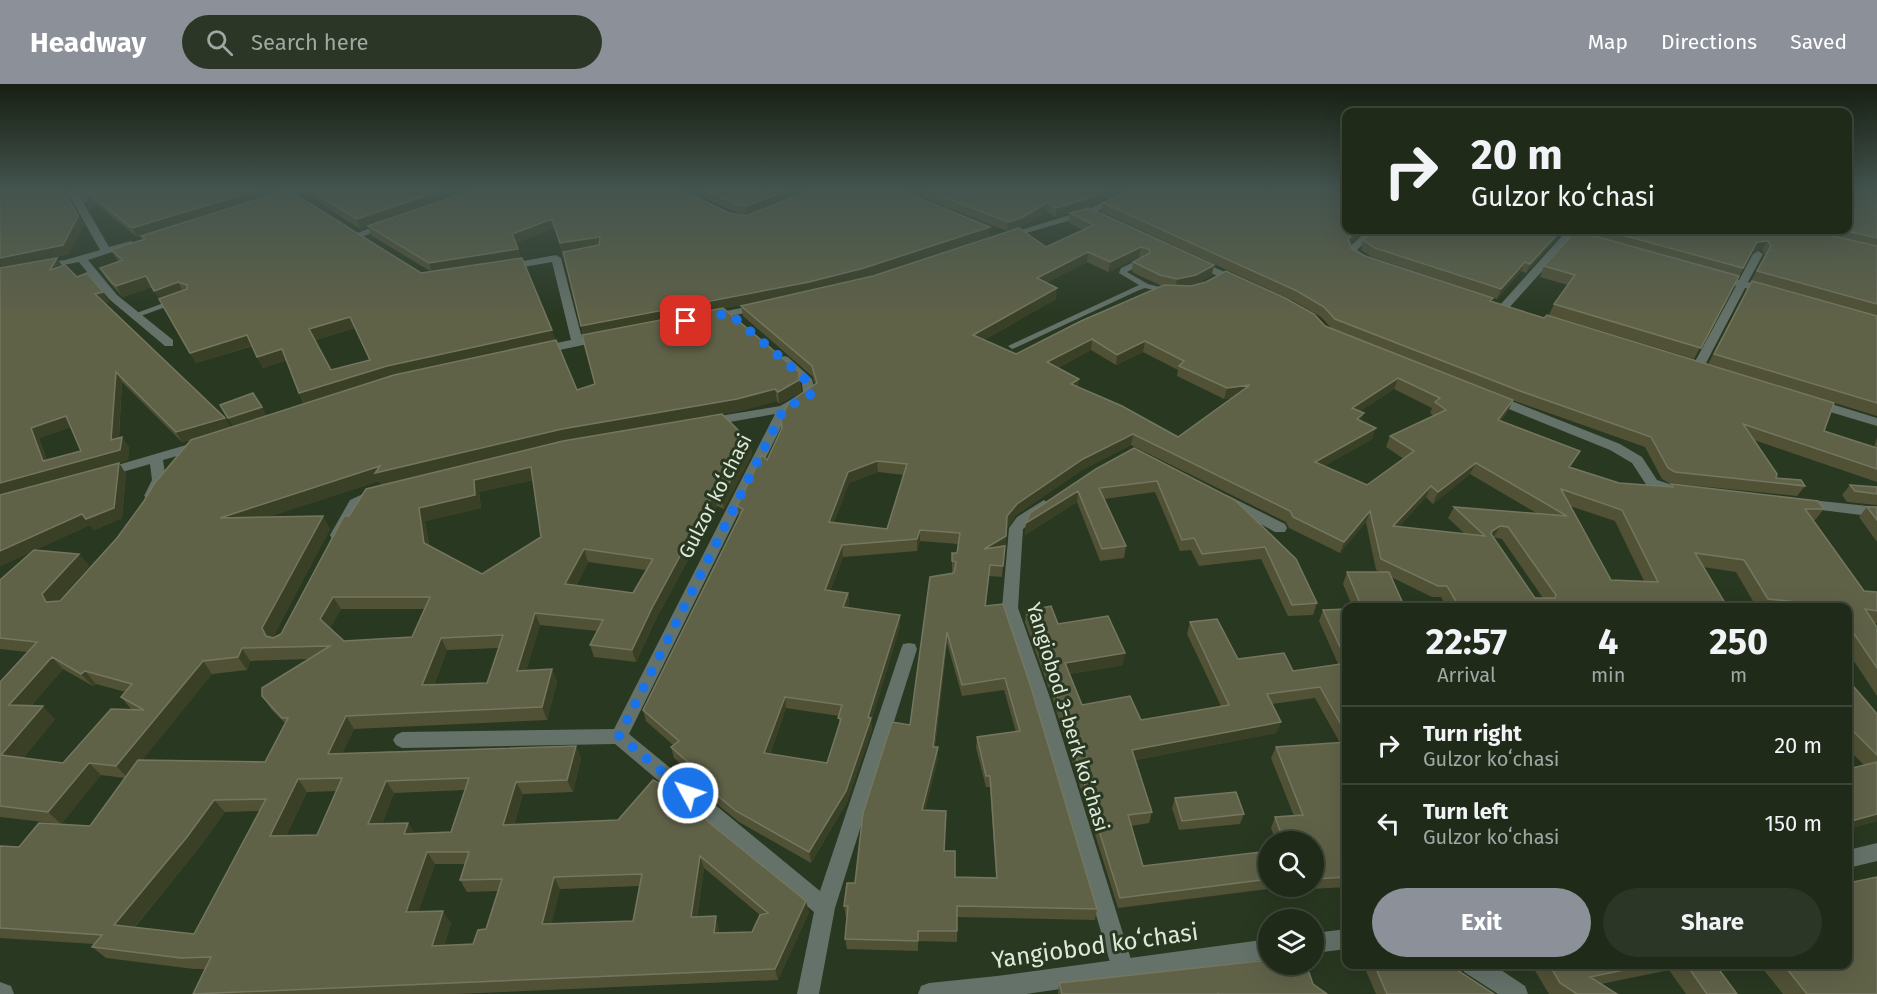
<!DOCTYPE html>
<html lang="en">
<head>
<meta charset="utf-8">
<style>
	body { margin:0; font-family:"Fira Sans",sans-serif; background:#2c3626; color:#f1f3f6; height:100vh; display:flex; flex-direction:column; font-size:22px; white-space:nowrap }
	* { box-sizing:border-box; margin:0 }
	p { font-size:20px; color:#a1a7a2 }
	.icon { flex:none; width:33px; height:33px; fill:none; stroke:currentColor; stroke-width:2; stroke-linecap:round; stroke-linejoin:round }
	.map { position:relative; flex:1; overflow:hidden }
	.side { position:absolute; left:1342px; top:519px; width:510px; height:366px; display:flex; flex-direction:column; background:#1f2a19; border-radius:12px; box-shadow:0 6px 24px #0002,0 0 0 2px #3c4638 }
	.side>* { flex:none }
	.guide { position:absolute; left:1342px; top:24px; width:510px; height:126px; border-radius:12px; box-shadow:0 6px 24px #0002,0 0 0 2px #3c4638; background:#1f2a19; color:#f1f3f6; overflow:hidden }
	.buttons { position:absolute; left:1258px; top:747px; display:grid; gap:12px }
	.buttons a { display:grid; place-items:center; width:66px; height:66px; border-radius:50%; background:#1f2a19; box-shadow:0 6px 24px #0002,0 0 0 2px #3c4638; font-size:30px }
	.pin { position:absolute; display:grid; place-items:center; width:51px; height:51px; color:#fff; margin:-26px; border-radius:12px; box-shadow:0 3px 9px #0006 }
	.me { position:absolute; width:66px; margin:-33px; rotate:310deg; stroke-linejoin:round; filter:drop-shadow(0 0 4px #0008) }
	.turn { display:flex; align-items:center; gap:21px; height:126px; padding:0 30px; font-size:27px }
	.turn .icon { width:78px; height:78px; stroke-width:2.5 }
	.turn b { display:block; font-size:42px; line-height:51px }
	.eta { display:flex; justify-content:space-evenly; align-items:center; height:102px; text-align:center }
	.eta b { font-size:36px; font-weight:700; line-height:42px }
	.button { display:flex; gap:12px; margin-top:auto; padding:12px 30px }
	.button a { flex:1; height:69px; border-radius:36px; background:#8c9099; color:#fff; font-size:24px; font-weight:700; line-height:69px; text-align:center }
	.button a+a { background:#2c3626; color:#f1f3f6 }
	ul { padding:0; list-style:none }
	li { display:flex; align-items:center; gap:18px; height:78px; padding:0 30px; border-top:2px solid #3c4638 }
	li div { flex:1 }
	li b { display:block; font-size:22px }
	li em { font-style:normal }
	header { display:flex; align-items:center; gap:36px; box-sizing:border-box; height:84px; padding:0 30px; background:#8c9099; color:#fff }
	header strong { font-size:28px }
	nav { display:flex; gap:33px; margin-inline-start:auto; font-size:21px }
	.search { width:420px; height:54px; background:#2c3626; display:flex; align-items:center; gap:15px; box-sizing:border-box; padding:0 21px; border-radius:33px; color:#a1a7a2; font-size:22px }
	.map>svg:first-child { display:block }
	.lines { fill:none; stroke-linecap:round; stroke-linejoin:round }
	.service { fill:#64726a; fill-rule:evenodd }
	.minor { fill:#64726a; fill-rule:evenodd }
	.tertiary { fill:#64726a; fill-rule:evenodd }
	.wall { fill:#515136; fill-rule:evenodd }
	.shaded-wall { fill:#3a4026 }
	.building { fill:#606248; stroke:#74775f; stroke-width:1.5; fill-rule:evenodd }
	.route { stroke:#1a73e8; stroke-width:10; stroke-dasharray:0 18 }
	.labels { text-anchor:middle; stroke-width:6; stroke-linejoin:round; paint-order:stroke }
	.street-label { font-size:20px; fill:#dfe9da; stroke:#293821 }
	.near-street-label { font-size:24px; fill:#dfe9da; stroke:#293821 }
</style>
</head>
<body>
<header>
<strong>Headway</strong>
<div class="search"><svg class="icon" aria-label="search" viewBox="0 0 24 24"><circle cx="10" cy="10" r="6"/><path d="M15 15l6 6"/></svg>Search here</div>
<nav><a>Map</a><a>Directions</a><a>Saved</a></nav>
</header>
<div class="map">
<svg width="1877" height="910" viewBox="0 0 1877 910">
	<rect width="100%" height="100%" fill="#293821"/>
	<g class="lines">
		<path class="service" d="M1140,175L1147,177L1127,188L1148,200L1171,206V210L1145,204L1137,207L1015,264L1012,265L1008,262L1139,201L1119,189L1121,184Z
			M172,216H175L179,218L138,233H135L131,231Z"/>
		<path class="minor" d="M299,105H313L275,118L270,115Z
			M1131,105H1143L1092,130L1006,155L1001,152L1086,126Z
			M73,106L78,109L109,163L131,157L136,160L88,176L117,211L173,256V262H165L109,215L79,178L0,193V187L65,176L100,166L68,109Z
			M385,138L394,140L364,152L355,150Z
			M1368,146H1378L1357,166L1371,176L1366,179L1350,172L1347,165Z
			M1544,146H1578L1575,150L1596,157L1591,160L1571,155L1508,225H1500V221L1562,152Z
			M1758,167L1763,170L1748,198L1773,207L1767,210L1745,204L1704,283L1698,287L1694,286L1692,283L1736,202L1713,193L1718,190L1739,196L1753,170Z
			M556,171L561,174L582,254L602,249L608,253L602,257L541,270L537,269V263L571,256L552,178L506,186L501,183L506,180Z
			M1195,175L1243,196L1244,198L1243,200H1235L1191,180L1190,178Z
			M761,220L767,223L765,225L711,236L705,233L711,230Z
			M784,272L788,273L812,295L816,311L789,327L629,650L820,807L901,565L903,560L909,559L915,560L917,565L835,824L819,910H797L814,828L615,660L402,664L396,661L393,656L396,651L402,648L614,645L775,330L707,342L700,338L707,334L780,322L803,309L802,299L778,276Z
			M1494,310L1620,360L1642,373L1657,396L1682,404L1684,407L1677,412L1647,402L1632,379L1610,366L1489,317L1488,314Z
			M1815,315L1877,334V342L1810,322L1809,319L1810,316Z
			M200,357L205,358L207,361L205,364L163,376L166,396L156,415L151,417L144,412L152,396L150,380L102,394L95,390L97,387Z
			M376,404L383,409L360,422L342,455H332L330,451L350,416Z
			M1227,411L1285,440L1287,444L1285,448H1275L1222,419L1220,416L1222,413Z
			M1802,415L1877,423V433L1797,423L1795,420Z
			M1044,416L1051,421L1049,424L1023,445L1018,524L1050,614L1134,885L1131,893L1123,896L1115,893L1112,885L1032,614L1002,524L1009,444L1017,433Z
			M1461,880H1492L1525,902L1528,910H1498L1464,888Z"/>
		<path class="tertiary" d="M1877,759V777L1848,784V766Z
			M1347,845V865L1314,869V849Z
			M1269,855V875L1026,910H918L921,902L929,899L997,892Z
			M0,898L11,902L14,910H0Z"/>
	</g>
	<path class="wall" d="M0,105H294L289,106L421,189L430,187L372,152L368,142L729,129L746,132L792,113L747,131L738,129L685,105H897L990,152L864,194L1046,163L1083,146L1069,139L1070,129L1212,191L1194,202L1325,242L1508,327L1501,337L1570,384L1619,399L1669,403L1671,400L1824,425L1815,436H1813L1864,507L1877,508V539H1874L1877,543V612L1848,568V524H1757L1736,488L1703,483L1728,524H1447L1441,513H1432L1391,493L1405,524H1353L1343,500L1347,488H1380L1376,486L1366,438L1340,469L1289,444L1286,438L1131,361L1082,386L1016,431L1007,444L1002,493L989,492L986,522L1097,825L1095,836L957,833V858L918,857V867L847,865L845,855L847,833H846L844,822L855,799L910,641L952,489V469H957L958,460L920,457L917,467L843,473L830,507L848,509L849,520L848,523L900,542L871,638L872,645L847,718L811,779L739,738L688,696L685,684L674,674L671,663L673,661L646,637L643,626L739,432L737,422L767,376L782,345L781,335L815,301L813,293L743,232L741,222L765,216L724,224L799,288L801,308L779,320L777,317L739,327L683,336L750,358L752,370L724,425L717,422L655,537L636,578L594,573L590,561L597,547L540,541L526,587L552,585L557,598L547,636L354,645L342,669L576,662L581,674L573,708L523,710L514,741L618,736L653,696L809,828L778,896L456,910H193L206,885H194L106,874L92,863L94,860L0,854V762L19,763L90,742L125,694L101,691L61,740L0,733V598L27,568L0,565V496L33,467L0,482V411L119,379L126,390L122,434L94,446L90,441L35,466L79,470L89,482L58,517H60L117,454L191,356L182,358L122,298L119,354L129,363L128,376L0,411ZM70,105L78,106L91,127L95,119L137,153L141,152L143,155L111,166L119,178L100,184L106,194L119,209L123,213L152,203L196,279L252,262L263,284L287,276L299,309L304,320L267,332L220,321L233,342L230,343L225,334L104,219L109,218L77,193L62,182L24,180L69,170L84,141L66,110ZM554,144L562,168L570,167L583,251L595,300L577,306L555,256L521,174L516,159ZM1139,173H1141L1133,178L1132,188L1162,202L1016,270L984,256L1056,215L1046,199L1087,178L1108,188ZM355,244L370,276L331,286L315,256ZM1091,266L1116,281L1143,268L1178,286L1177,292L1224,315L1232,314L1178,353L1078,303L1057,284ZM1394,305L1432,324L1430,329L1434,332L1390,352L1386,363L1404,375L1367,401L1324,382L1372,355L1361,337L1360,327ZM71,343L81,367L47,376L39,354ZM878,388L904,391L887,445L834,438L849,399ZM1470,390L1538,430L1454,423L1448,434L1465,450L1399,443L1426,413L1433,420ZM533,396L541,453L482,490L429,461L425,437L481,424L479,408ZM379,397L381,401L349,432L281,550L273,553L330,445L268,433ZM1570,422L1615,437L1644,497L1611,496ZM1493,453L1502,455L1543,514H1535ZM588,478L646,486L633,509L576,502ZM341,525H424L412,553L344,557L330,544ZM947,559L962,612L1004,606L1016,648L977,653L976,664L986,703H990L996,794L955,793L945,767L925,726L938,674L935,663ZM498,564L487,599L434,601L447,566ZM309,575L262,612L271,625L285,639L265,678L142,676L212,590L247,586L250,577ZM63,585L93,602L96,600L126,608L121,613L132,626L63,679L23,674L55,635L31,622ZM786,624L839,632V642L827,679L770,670ZM465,706L451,748L415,749L382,740L394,709ZM337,707L317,751L286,752L307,708ZM259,727L194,850L135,843L198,765L225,728ZM435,780H465L460,796L467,808L498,807L486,845L473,860L444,862L451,839L418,828ZM704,784L760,831L752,848L719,849V844L697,833ZM640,802L633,837L551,840L560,805Z
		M304,105H474L360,145L307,110Z
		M900,105H1126L1085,124L1056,133L1047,128L1021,143L1007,147Z
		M1877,105V332L1708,280L1752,197L1869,230L1751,197L1765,171L1762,166L1753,167L1694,275L1549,231L1554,220L1568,201L1540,193L1544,182L1579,148V146H1848Z
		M1103,119L1365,146L1350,160L1352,165L1365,172L1492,217L1824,347L1874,363L1877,353V398L1754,356L1776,394L1805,402L1797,412L1669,399L1662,395L1645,363L1515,317L1332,245L1321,233L1294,217L1102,128Z
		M1557,154L1526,189L1521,187L1497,215L1372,173L1361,166L1363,156Z
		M1134,364L1235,416L1317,519L1313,531L1288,532L1261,475L1199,482L1191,466L1180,467L1155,408L1104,415L1126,462L1124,474L1100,477L1077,418L1025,451L1026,439Z
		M1850,401L1877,403V421L1847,418L1842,411Z
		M1867,423H1877V458L1859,433Z
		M1347,525V803L1293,806L1292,802L1118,824L1052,613L1025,538L1026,527L1058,540L1123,581L1069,590L1082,621L1141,636L1221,622L1187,550L1190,538L1238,575L1293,587L1338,580L1319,537L1323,526ZM1315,614L1340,659L1276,663L1271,674L1294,732L1275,733L1271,744L1276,758H1314V802H1269V767L1143,782L1131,742L1149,739L1152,728L1135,676L1276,649L1281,638L1272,620Z
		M1848,596L1877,630V737L1848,745V685L1864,681L1848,665Z
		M1175,714L1244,730L1240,740L1179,746L1172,724Z
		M1363,880H1448L1494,910H1376Z
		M1531,880H1715L1737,910H1686L1669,886L1601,900L1617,910H1549Z
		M1759,880H1848L1877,910H1783Z
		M1059,899L1313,900L1327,910H1058Z"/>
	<path class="shaded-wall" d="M63,105H70L66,110L84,141L69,170L0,185V174Z
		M261,105H294L137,153L132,144Z
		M446,105H474L360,145L357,135Z
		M791,105H816L747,131L746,122Z
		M1109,105H1126L1085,124L1056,133V124Z
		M89,110L95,119L91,127L85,118Z
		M1047,119V128L1021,143L1007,147L1008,138Z
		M552,135L554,144L515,160L512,150Z
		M990,143V152L864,194L810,208L584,251L581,242Z
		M1358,146H1365L1345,165L1348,155Z
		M1561,146L1557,154L1526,189L1530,180Z
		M600,153L602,162L562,168L560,159Z
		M1768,157L1762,166L1752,167L1757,158Z
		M1141,163L1139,173L1108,188L1110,178Z
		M518,165L521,174L432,189L429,179Z
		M1088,168L1087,178L1036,204L1037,194Z
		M57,174L63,183L50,186Z
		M1525,178L1521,187L1497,215L1501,205Z
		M1214,181L1212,191L1194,202L1175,205L1177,195Z
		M146,192L152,203L123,213L116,202Z
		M178,198L184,209L160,218L154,207Z
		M1057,204L1056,215L973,262V251Z
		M103,208L109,218L101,220L95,210Z
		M350,233L355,244L314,256L309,245Z
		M552,246L556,257L305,320L299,309L387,282Z
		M247,251L253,261L196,279L190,269Z
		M1092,255L1091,266L1046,289L1047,278Z
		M1145,257L1143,268L1116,281L1117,271Z
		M282,265L288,276L263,284L257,273Z
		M116,288L122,298L118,366L122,353L129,363L128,376L0,411V399L43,377L31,344L66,332L74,342L39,354L50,385L111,356Z
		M1398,294L1394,305L1348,335L1352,324Z
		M1079,295L1078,306L1071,300Z
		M799,296L801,308L779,320L778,308Z
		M1250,301L1247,312L1224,315L1227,304Z
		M775,305L777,317L739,327L565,357L381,402L379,397L228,446L220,434L380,382L562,345Z
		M1513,316L1508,327L1493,347L1498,336Z
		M262,323L267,332L233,343L228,334Z
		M1364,329L1360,340L1357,335Z
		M225,334L231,344L182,358L176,348Z
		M1376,344L1372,355L1311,390L1315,378Z
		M1133,350L1131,361L1082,386L1016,431L1007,444L1002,493L1005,463L984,465L1017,420L1083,375Z
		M750,358L752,370L724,425L722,413Z
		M877,377L878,388L849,399L830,449L829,438L848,388Z
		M119,379L126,390L122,434L94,446L90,441L0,482V467Z
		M1476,379L1470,390L1433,420L1438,408Z
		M531,383L536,395L479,408L481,424L425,437L430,471L424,459L419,424L474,396Z
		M1431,402L1426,413L1389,454L1393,442Z
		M1078,407L1077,418L1025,451L1026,439Z
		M714,409L717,422L655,537L636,578L632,566L652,524Z
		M1370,427L1366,438L1340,469L1344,458Z
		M323,432L330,445L271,557L274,564L266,552L262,544Z
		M1500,442L1494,453L1486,458L1492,447Z
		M920,446V457L917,467V455Z
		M842,461L843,473L826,518L825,506Z
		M584,465L588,478L570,513L565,500Z
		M79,470L89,482L53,523L46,518L42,510Z
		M848,509L849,520L844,534L843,523Z
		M333,513L341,525L328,547L320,535Z
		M535,529L540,541L522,600L517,587Z
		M900,531V542L871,638L872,645L847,718L811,779L809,768L868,633Z
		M947,548V559L933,675V663Z
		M441,554L447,566L429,614L422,601Z
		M242,564L250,577L247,586L238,573Z
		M1125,569L1123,581L1063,591L1065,579Z
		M52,573L63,585L21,634L9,621Z
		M203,577L212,590L128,694L116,682Z
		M552,585L557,598L547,636L542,623Z
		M85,587L96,600L93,602L81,590Z
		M785,613L786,624L766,681L764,669Z
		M43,622L55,635L15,683L1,671Z
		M346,632L354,645L336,682L328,670Z
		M1281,638L1276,649L1129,677L1132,666Z
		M576,662L581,674L573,708L567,696Z
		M938,663V674L922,737V726Z
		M89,679L101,691L61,740L48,728Z
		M298,695L307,708L280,764L270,752Z
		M386,697L394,709L377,752L368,740Z
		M516,698L523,710L510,753L503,741Z
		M214,716L225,728L198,765L127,852L114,841Z
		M1877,730V737L1848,745V738Z
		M408,739L416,751L404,750Z
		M427,768L435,780L414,840L406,828Z
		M700,772L704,784L695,844L691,833Z
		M554,793L560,805L549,852L542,840Z
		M806,817L809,828L778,896L775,885Z
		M443,827L451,839L440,873L432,862Z
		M716,832L719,844L718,860L714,849Z"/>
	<path class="building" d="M0,105H63L78,132L63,161L0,174Z
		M77,105H261L132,144L89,110L85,118Z
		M308,105H446L357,135Z
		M477,105H680L729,129L746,132L814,105H897L990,143L864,184L809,198L581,242L563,168L599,161L600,153L560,159L552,135L512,150L518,165L429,179L368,142Z
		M703,105H791L746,122L736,120Z
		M923,105H1109L1086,115L1056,124L1047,119L1021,134L1008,138Z
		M1132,105H1347V146H1358L1348,155L1352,165L1365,172L1493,214L1490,217L1544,234L1547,231L1834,319L1824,347L1877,364V385L1743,340L1777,390L1776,394L1801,396L1805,402L1675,388L1668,384L1651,353L1520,307L1335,235L1324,223L1297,207L1103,119Z
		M1848,105H1877V154L1842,146H1848Z
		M288,106L421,189L522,174L552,246L387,282L299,309L282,265L257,273L247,251L190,269L159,215L187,205V201L178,198L154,207L146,192L116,202L112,199L100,184L123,176L111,166L145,155L141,152ZM350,233L370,276L331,286L309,245Z
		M1089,124L1214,181L1196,191L1177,195L1160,191L1133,178L1150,169L1149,165L1141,163L1110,178L1088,168L1037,194L1057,204L973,251L1016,270L1081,237L1164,201L1191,202L1206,198L1226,187L1287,215L1314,230L1325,242L1513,316L1498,336L1580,367L1569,383L1619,399L1673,403L1671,400L1818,417L1824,425H1805L1864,507L1877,508V527L1865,525L1877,543V584L1848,541V524H1836L1835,522L1768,515L1744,476L1695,469L1728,524H1460L1447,502H1438L1381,475L1370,427L1344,458L1293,433L1290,427L1133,350L1083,375L1017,420L1007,432L1006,452L984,465L1005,462L1003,482L990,481L985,522L1003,520L1031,603L1097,825L957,822V847H918V857L845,855L848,822H844L847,799H855L863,729L892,638L910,641L930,493L954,489L956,478L952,477V469H957L960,449L920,446L917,455L842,461L825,506L848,509L843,523L900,531L868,633L871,634L846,707L809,768L736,727L685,685L690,680L671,663L679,657L643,626L743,425L737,422L762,371L767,376L782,344L781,335L789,318L817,299L812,282L741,222L873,192L1019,144L1046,163L1094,141L1070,129ZM1092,255L1117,271L1145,257L1184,277L1179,282L1227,304L1250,301L1178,353L1122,322L1071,300L1079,295L1047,278ZM1398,294L1440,314L1435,318L1446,326L1390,352L1414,367L1367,401L1315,378L1376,344L1357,335L1364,329L1352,324ZM877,377L907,380L887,445L829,438L848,388ZM1476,379L1567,432L1454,423L1485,452L1393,442L1431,402L1438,408ZM1561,405L1622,426L1658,498L1611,496ZM1500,442L1508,443L1556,511L1555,514H1535L1491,450L1492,447ZM947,548L962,601L1005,594L1020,647L977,653L986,692H990L997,794L955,793V767H944L946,727L922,726L938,663H933ZM785,613L842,621L838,634L841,635L827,679L764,669Z
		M1375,146H1561L1530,180L1525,178L1501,205L1375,164L1363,156Z
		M1604,146H1806L1877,162V220L1757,187L1771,162L1768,157L1757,158L1743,184Z
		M1576,147L1739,192L1701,264L1554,220L1575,191L1544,182Z
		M57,174L50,186L65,181L77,193L87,189L103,208L95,210L225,334L176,348L116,288L111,356L122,353L120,366L0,399V184ZM66,332L81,367L43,377L31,344Z
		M1752,197L1877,232V319L1714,270Z
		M723,224L799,288V296L778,308L775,305L737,315L562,345L375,389L380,382L220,434L323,432L262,544L266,552L273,554L281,550L344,432H349L366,405L563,357L722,330L750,358L722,413L714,409L652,524L632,566L590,561L603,536L535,529L517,587L552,585L542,623L346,632L328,670L576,662L567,696L516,698L503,741L618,736L653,696L663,701L806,817L775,885L193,910L211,873L181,874L92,863L102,851L0,844V762L19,763L39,739L90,742L138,676L265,678L288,634H282L262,612V604L330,562L242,564L238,573L203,577L116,682L89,679L48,728L0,722V598L37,558L0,554V496L34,466L79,470L42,510L46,518L60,517L117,454L144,417L154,400L191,356L394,291L556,256L577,306L595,300L582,251ZM531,383L541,453L482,490L424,459L419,424L475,411L474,396ZM584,465L653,475L633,509L565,500ZM333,513H430L412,553L344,557L320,535ZM503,551L487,599L422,601L441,554ZM52,573L81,590L85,587L132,600L121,613L144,626L111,625L63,679L1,671L43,622L9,621ZM342,694L317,751L270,752L298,695ZM469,694L451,748L404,750L408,739L368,740L386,697ZM266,715L194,850L114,841L187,753L214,716ZM427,768H469L460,796L502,795L486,845L478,846L473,860L432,862L443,827L406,828ZM700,772L768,829L760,831L752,848L714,849L716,832L691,833ZM642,790L633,837L542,840L554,793Z
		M253,309L262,323L228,334L220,321Z
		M1134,364L1235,416L1296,475L1317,519L1292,521L1265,463L1202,470L1194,454L1182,456L1157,397L1099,404L1126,462L1102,465L1078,407L1026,439L1030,429L1096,385Z
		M119,379L114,424L86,435L82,430L0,467V411Z
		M1850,401L1877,403V410L1855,407Z
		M1867,423H1877V436Z
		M1347,488H1389L1405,524H1362Z
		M1051,522L1058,540L1108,532L1125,569L1065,579L1082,621L1130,612L1141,636L1229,621L1190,538L1217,535L1238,575L1284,569L1293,587L1347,579V651L1320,603L1267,610L1281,638L1132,666L1152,728L1128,731L1143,782L1269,767V795L1120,814L1054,602L1026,527Z
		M1347,525V578L1323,526Z
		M1848,596L1877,630V671L1848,642Z
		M1347,658V793L1314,795V758H1284L1275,733L1303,731L1276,663Z
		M1877,678V730L1848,738V685Z
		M1236,708L1244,730L1182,737L1175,714Z
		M1877,793V910H1807L1783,880H1848V799Z
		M1269,876V880H1306L1313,900L1327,910H1219L1218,909L1217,910H1062L1059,899Z
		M1374,880H1448L1494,910H1387Z
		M1549,880H1652L1590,893L1617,910H1577L1560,899Z
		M1686,880H1715L1737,910H1707Z"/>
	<linearGradient id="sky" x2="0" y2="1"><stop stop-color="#171f12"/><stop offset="0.45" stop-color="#43534e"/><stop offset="1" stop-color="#43534e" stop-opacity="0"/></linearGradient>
	<rect width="1877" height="232" fill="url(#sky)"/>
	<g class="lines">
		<path class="route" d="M686,237L729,229L804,294L811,303L810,311L784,325L619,652L688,709"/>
	</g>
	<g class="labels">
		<g class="street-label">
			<text transform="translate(715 412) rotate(-63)" y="7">Gulzor koʻchasi</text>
			<text transform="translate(1068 633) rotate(73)" y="7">Yangiobod 3-berk koʼchasi</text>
		</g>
		<g class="near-street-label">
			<text transform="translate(1095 862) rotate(-8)" y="8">Yangiobod koʻchasi</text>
		</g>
	</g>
</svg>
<div class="buttons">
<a><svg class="icon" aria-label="search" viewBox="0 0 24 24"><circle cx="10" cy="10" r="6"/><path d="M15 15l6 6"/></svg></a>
<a><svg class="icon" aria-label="layers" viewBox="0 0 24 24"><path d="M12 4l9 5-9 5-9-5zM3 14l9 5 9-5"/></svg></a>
</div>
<div class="pin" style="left:686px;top:237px;background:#d93025"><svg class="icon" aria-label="arrive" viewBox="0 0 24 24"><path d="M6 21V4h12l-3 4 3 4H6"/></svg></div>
<svg class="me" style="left:688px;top:709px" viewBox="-20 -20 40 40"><circle r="17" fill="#1a73e8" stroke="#fff" stroke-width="3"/><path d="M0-11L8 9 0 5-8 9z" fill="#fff"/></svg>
<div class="guide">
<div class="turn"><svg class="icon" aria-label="right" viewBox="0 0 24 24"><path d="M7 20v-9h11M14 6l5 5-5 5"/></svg><div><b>20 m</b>Gulzor koʻchasi</div></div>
</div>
<section class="side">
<div class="eta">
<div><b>22:57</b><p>Arrival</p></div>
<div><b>4</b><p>min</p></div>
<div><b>250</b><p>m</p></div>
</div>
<ul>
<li><svg class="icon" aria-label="right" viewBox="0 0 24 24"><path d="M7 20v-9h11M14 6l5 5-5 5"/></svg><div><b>Turn right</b><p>Gulzor koʻchasi</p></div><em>20 m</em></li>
<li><svg class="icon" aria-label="left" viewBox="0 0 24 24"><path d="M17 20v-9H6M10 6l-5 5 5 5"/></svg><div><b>Turn left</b><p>Gulzor koʻchasi</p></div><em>150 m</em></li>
</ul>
<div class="button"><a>Exit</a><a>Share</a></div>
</section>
</div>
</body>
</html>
